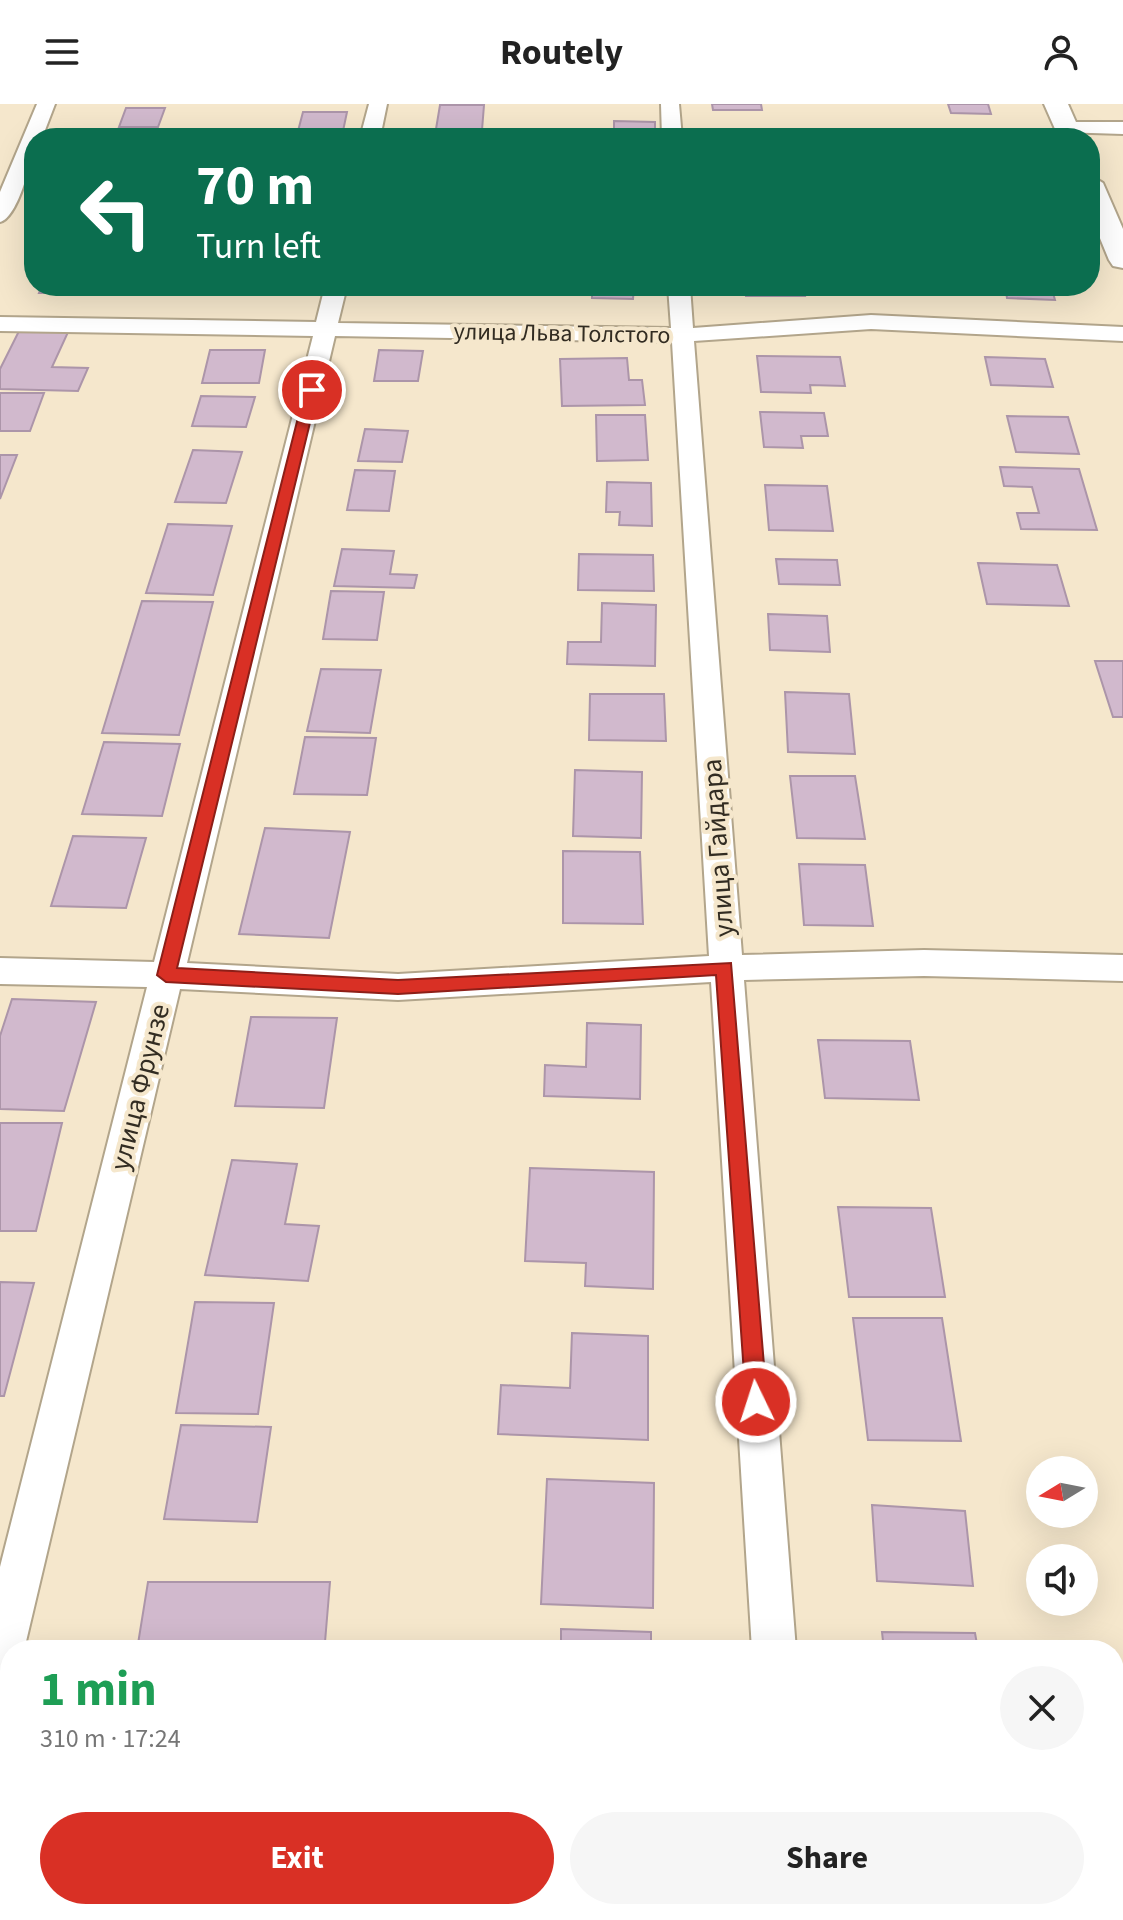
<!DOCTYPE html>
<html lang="en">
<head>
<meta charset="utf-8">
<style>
	body { margin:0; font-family:"Source Sans 3",sans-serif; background:#f6f6f6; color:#222; height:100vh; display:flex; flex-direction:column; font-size:30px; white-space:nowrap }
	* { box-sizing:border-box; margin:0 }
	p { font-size:26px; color:#767676 }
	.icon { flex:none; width:44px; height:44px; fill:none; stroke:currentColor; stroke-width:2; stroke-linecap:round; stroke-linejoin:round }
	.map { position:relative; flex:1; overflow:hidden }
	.details { position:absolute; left:0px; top:1536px; width:1124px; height:280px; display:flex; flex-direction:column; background:#fff; border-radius:32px 32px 0 0; box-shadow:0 8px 32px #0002 }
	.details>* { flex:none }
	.hud { position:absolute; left:24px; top:24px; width:1076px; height:168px; border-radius:32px; box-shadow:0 8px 32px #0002; background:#0b6e4f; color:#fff; overflow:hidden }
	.needle { width:52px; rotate:260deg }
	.buttons { position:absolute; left:1026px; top:1352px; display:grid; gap:16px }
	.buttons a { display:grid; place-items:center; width:72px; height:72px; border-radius:50%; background:#fff; box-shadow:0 8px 32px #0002; font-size:40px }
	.pin { position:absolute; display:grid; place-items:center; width:68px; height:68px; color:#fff; margin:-34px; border:4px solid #fff; border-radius:50%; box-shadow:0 2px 8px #0007 }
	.me { position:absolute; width:88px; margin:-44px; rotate:356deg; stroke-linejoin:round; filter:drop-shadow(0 0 6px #0008) }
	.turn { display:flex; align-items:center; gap:28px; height:168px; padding:0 40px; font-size:36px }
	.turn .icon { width:104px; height:104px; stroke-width:2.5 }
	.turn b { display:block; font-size:56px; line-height:68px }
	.round { display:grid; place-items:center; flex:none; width:84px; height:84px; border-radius:42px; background:#f6f6f6 }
	.summary { display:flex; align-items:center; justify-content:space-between; height:136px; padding:0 40px }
	h1 { font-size:48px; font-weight:700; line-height:60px; color:#1e9e55 }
	.action { display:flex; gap:16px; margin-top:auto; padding:16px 40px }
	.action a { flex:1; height:92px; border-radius:48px; background:#d93025; color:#fff; font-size:32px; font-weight:700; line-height:92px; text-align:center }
	.action a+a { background:#f6f6f6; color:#222 }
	header { display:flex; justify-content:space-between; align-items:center; height:104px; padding:0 40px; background:#fff; font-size:36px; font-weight:700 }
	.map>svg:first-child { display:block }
	.building { fill:#d1b9cd; stroke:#ac95a9; stroke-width:2 }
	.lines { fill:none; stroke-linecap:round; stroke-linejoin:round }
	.minor-casing { stroke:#b2a58b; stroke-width:4 }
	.tertiary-casing { stroke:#b2a58b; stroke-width:4 }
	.minor { fill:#fff; fill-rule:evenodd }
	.tertiary { fill:#fff; fill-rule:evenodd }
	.route { fill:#d93025; stroke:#8d1f18; stroke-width:2 }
	.labels { text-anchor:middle; stroke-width:8; stroke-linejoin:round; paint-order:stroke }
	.far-street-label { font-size:24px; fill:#322c22; stroke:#f5e7cc }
	.street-label { font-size:28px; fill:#322c22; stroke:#f5e7cc }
</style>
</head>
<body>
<header><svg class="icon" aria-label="menu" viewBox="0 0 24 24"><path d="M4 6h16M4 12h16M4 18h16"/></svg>Routely<svg class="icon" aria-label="person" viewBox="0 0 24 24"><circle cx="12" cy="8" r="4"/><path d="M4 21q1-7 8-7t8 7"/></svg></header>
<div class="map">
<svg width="1123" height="1816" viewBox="0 0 1123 1816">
	<rect width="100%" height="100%" fill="#f5e7cc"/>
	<path class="building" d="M712,0H761L762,6H713Z
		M948,0H988L991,10L951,9Z
		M440,1H484L482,26L436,25Z
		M126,4H165L158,23H119Z
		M303,8H347L343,27H298Z
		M614,17L655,18V34H614Z
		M714,28L778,29V34H715Z
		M957,29H999L1001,34H959Z
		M42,182H93L90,189H39Z
		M259,182H305L304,188L257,187Z
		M592,182H634L633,195L592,194Z
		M745,182H803L805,192H746Z
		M1005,182H1051L1055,196L1007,194Z
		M20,225L69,226L52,263L88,264L78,287L0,285V265Z
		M210,246H265L259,279H202Z
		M379,246L423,247L418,277H374Z
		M757,252L840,253L845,282L810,281L811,289L761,288Z
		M985,253L1045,255L1053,283L991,281Z
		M627,254L629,276H642L645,301L562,302L560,255Z
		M0,289H44L30,327H0Z
		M201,292L255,293L246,323L192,322Z
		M760,308L824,309L828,332H801L803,344L764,343Z
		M596,311H645L648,356L597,357Z
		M1007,312L1068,313L1079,350L1016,348Z
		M365,325L408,327L402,358L358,357Z
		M193,346L242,348L226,399L175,398Z
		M0,351H17L0,395Z
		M1000,363L1079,365L1097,426L1021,425L1017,409H1039L1032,383L1004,382Z
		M355,366L395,367L389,407L347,406Z
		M607,378L651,379L652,422L619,421L620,408H606Z
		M765,381L827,382L833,427L769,426Z
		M168,420L232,422L213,491L146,489Z
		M342,445L394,447L390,470L417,471L414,484L334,482Z
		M579,450L653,451L654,487L578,486Z
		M776,455L837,456L840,481L779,480Z
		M978,459L1057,461L1069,502L987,500Z
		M331,487L384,488L377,536L323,535Z
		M142,497L213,498L179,631L102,629Z
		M602,499L656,501L655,562L567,560L568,538H601Z
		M768,510L827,512L830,548L770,546Z
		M1095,557H1123V613H1113Z
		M321,565L381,566L370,629L307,627Z
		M785,588L849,590L855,650L788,648Z
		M590,590H664L666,637L589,636Z
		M305,633L376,634L367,691L294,690Z
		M104,638L180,640L162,712L82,710Z
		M575,666L642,668L641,734L573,732Z
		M790,672H855L865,735L797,734Z
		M265,724L350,728L329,834L239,830Z
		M73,732L146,734L126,804L51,802Z
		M563,747L640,748L643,820L563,819Z
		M799,760L865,761L873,822L804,821Z
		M12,895L96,898L64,1007L0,1005V932Z
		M251,913L337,914L324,1004L235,1002Z
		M587,919L641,921L640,995L544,992L545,961L586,963Z
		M818,936L910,937L919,996L825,994Z
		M0,1019H62L36,1127H0Z
		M232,1056L297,1060L285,1120L319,1122L308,1177L205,1171Z
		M530,1064L654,1068L653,1185L585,1182L586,1159L525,1157Z
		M838,1103L931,1104L945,1193H849Z
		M0,1178L34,1179L4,1292H0Z
		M195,1198L274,1199L258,1310L176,1309Z
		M853,1214H942L961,1337L868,1336Z
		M572,1229L648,1232V1336L498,1330L501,1281L570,1284Z
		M181,1321L271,1323L257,1418L164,1415Z
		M547,1375L654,1379L653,1504L541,1500Z
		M872,1401L965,1407L973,1482L877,1477Z
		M148,1478H330L325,1538H237L236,1546H137Z
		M561,1525L651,1528V1546H561Z
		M882,1528L975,1529L978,1546H884Z
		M534,1806H646L647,1816H533Z"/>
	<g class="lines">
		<g class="minor-casing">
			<path id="minor" d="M37,0H55L42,34H34C34,52 18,114 0,118V88Z
				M369,0H387L380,34H360Z
				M661,0H679L682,34H662Z
				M1066,18H1123V30L1059,28V20Z
				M325,182H347L338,219L671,224L668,182H690L693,224L871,211L1123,223V237L871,225L694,237L742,851L924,846L1123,851V877L924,872L744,876L796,1546H752L711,878L398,896L180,885L24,1546H10V1570L0,1575V1463L147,883L0,880V854L154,858L313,232L0,227V213L316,218ZM335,232L672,238L709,852L398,870L187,859Z
				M768,1806H818L819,1816H769Z"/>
		</g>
		<g class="tertiary-casing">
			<path id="tertiary" d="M1044,0H1068L1083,34H1059Z
				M1090,71L1103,79L1123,125V164L1113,162L1109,156L1090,110Z"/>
		</g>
		<use href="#minor" class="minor"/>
		<use href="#tertiary" class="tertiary"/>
	</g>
	<path class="route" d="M312,282L318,286L177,864L398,876L731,859L767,1298L764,1305L756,1308L749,1305L746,1298L716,871L398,890L166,878L157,871L305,286Z"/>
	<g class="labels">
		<g class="far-street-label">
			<text transform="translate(562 229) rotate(1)" y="8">улица Льва Толстого</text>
		</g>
		<g class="street-label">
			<text transform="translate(717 744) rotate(-94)" y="10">улица Гайдара</text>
			<text transform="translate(139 983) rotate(-76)" y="10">улица Фрунзе</text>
		</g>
	</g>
</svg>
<div class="buttons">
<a><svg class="needle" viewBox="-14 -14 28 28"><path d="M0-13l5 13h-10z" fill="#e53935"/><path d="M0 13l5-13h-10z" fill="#767676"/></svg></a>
<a><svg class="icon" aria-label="sound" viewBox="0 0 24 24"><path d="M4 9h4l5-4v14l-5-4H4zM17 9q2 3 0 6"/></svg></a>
</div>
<div class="pin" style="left:312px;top:286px;background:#d93025"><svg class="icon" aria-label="arrive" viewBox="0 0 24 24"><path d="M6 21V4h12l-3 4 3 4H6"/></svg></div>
<svg class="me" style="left:756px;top:1298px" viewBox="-20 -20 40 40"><circle r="17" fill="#d93025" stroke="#fff" stroke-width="3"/><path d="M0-11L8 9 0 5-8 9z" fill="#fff"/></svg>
<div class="hud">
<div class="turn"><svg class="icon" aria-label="left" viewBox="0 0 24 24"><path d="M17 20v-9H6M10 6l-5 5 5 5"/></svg><div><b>70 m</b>Turn left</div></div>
</div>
<section class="details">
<div class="summary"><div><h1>1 min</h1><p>310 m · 17:24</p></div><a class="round"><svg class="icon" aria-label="close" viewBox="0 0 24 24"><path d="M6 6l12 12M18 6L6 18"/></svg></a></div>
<div class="action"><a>Exit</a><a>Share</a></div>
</section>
</div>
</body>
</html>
